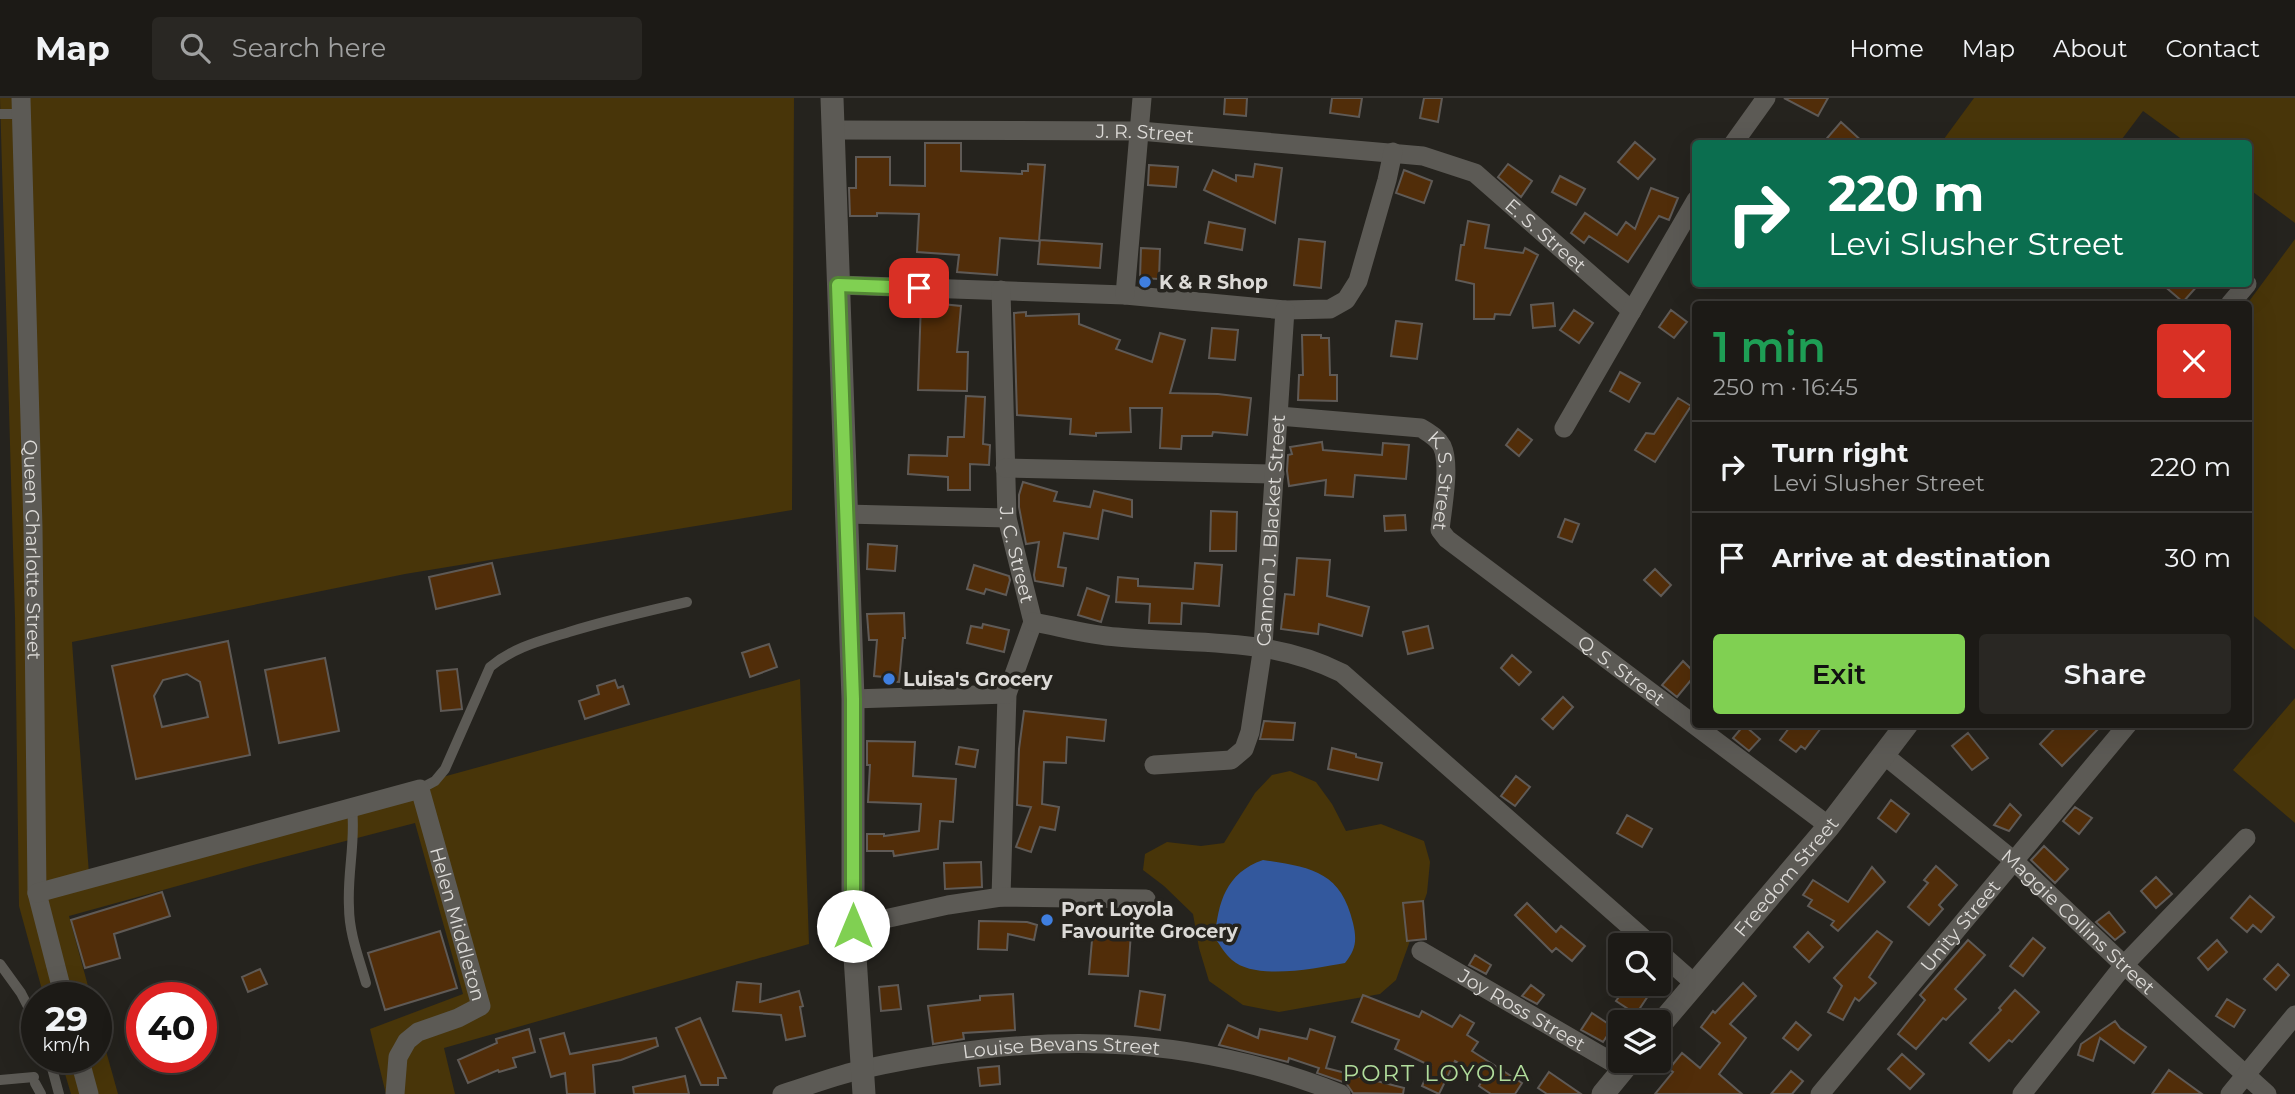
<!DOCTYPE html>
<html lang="en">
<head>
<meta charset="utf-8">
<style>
	body { margin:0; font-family:Montserrat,sans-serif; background:#292723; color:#f1f3f6; height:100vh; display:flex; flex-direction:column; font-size:26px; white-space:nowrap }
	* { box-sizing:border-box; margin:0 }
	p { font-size:23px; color:#a0a1a1 }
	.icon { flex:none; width:38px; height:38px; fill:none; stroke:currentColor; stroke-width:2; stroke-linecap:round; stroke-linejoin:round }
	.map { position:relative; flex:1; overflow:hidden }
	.sheet { position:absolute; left:1692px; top:203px; width:560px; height:427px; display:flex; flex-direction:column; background:#1c1a16; border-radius:7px; box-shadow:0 7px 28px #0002,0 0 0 2px #3a3835 }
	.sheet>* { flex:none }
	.guide { position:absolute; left:1692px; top:42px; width:560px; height:147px; border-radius:7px; box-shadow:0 7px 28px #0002,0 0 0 2px #3a3835; background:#0b6e4f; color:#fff; overflow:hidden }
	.fabs { position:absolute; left:1608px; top:835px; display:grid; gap:14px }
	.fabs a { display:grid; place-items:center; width:63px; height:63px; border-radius:7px; background:#1c1a16; box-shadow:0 7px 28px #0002,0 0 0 2px #3a3835; font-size:35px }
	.speed { position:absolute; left:21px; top:884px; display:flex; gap:14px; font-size:35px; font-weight:700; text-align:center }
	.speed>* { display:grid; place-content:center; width:91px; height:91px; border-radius:50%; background:#1c1a16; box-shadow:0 7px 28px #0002,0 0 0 2px #3a3835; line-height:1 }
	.speed small { font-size:18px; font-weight:400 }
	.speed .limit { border:10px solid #d22; background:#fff; color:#111 }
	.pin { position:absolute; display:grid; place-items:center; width:60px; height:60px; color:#fff; margin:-30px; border-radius:14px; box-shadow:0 4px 10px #0006 }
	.me { position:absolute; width:77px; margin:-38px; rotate:0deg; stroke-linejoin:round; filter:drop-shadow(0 0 5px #0008) }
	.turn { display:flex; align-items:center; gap:24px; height:147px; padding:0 21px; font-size:32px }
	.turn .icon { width:91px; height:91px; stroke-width:2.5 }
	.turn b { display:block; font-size:49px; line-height:60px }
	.round { display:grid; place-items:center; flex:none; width:74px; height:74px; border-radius:7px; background:#292723 }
	.overview { display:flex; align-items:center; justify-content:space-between; height:119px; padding:0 21px }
	h1 { font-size:42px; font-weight:600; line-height:52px; color:#1e9e55 }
	.action { display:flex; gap:14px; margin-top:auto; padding:14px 21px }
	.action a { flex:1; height:80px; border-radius:7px; background:#80d052; color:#111; font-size:28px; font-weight:600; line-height:80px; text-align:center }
	.action a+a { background:#292723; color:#f1f3f6 }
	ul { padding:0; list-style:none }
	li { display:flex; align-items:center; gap:21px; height:91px; padding:0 21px; border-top:2px solid #3a3835 }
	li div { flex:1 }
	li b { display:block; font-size:26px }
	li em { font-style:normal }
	header { display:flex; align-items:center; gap:42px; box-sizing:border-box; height:98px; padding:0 35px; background:#1c1a16; border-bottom:2px solid #3a3835 }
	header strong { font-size:33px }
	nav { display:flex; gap:38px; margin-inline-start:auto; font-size:24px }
	.search { width:490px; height:63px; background:#292723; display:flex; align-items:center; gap:18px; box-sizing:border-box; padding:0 24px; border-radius:7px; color:#a0a1a1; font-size:26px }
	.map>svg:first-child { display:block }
	.green { fill:#483509 }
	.water { fill:#33589d }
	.building { fill:#512d09; stroke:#5f5a56; stroke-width:2; fill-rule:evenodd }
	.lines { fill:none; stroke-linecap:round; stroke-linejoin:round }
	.service { stroke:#5c5a55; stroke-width:10 }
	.minor { stroke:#5c5a55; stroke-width:19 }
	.tertiary { stroke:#5c5a55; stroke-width:23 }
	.route-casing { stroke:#538735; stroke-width:18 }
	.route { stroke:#80d052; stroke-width:12 }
	.shop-dot { fill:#3f7fe0; stroke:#25231e; stroke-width:2.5 }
	.labels { text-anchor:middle; stroke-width:7; stroke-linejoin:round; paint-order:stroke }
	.street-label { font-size:19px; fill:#dcdad7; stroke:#25231e }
	.poi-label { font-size:19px; font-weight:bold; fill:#dcdad7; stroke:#25231e; text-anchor:start }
	.quarter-label { font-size:23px; letter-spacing:2px; fill:#b1dd9c; stroke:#25231e }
</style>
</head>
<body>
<header>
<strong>Map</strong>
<div class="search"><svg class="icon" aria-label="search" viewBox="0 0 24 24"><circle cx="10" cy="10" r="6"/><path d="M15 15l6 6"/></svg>Search here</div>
<nav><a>Home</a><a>Map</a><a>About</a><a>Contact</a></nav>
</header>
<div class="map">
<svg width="2295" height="996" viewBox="0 0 2295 996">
	<rect width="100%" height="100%" fill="#25231e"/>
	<path class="green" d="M0,0H794L792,412L405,476L72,544L89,776L800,581L809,846L444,950L455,996H386L370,931L463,896L415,725L257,766L69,818L91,899H44L19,808L15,519Z
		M1974,0H2295V125L2249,91V46L2187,45L2143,13L2119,45H1941Z
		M2295,141V552L2249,514V206H2247Z
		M2295,600V725L2233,672Z
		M1290,673L1316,684L1332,706L1346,733L1381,726L1424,743L1430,764L1427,795L1396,882L1380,896L1279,914L1243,907L1209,883L1199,850L1193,816L1164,788L1143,772L1145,756L1167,744L1201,748L1224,745L1255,695L1272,677Z
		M96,917L118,996H71L60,959H96Z"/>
	<path class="water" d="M1263,762C1310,769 1341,773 1353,825C1357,842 1356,851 1345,865C1316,870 1256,883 1232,862C1225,856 1220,847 1215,840C1218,804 1226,775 1263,762Z"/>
	<path class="building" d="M1225,0H1247L1246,18L1224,16Z
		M1332,0H1362L1359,19L1330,15Z
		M1424,0H1442L1438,24L1420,20Z
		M1784,0H1828L1818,18Z
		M1841,24L1865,46H1822Z
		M1635,44L1655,61L1638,81L1618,64Z
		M925,45H961V73L1022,76V73H1028V66L1045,67L1039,143L1000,140L997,177L957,174L959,157L917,154L919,116L877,115V118H850L849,90H856V59H890V87L925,88Z
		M1255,66L1282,70L1275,125L1204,92L1213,72L1236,83V77L1253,79Z
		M1508,66L1532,83L1521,99L1498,79Z
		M1149,67L1178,69L1176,89L1148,87Z
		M1404,72L1432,83L1424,105L1396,95Z
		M1560,78L1585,91L1576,107L1552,94Z
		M1651,90L1678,100L1669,122L1659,118L1628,164L1589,138L1584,145L1571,135L1585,115L1617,137L1626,124L1635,131Z
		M1468,123L1489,127L1485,150L1523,155L1525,150L1538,157L1510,217L1495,216L1494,221H1474V186L1456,182L1461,147H1464Z
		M1209,124L1245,131L1242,152L1205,145Z
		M1299,141L1325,144L1321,190L1294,187Z
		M1040,142L1102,146L1100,170L1038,166Z
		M1141,150L1160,151L1159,181L1140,180Z
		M2162,186H2199L2183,204Z
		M921,204L961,208L957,254H968L967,293L918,292Z
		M1553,205L1555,228L1533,230L1531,207Z
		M1574,212L1593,225L1579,245L1560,232Z
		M1671,212L1687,224L1674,240L1659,229Z
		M1026,214V218L1079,216V226L1120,242L1116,251L1152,264L1160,235L1185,242L1170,295L1218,296L1251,300L1247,337L1213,334L1212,338H1182L1181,351L1160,350L1162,310H1130L1131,334L1096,335V338L1070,336L1071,321L1017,317L1014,215Z
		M1396,223L1422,226L1417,261L1391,258Z
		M1212,230L1238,232L1235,262L1209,260Z
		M1302,237H1321V240H1329L1330,277H1337V303L1298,302L1299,277H1303Z
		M1620,274L1640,285L1629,304L1610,293Z
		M966,298L985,299L983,346L990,347L989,367L970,366V392H948V379L908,376L909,357L947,358L948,339H964Z
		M1678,300L1691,308L1655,364L1635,352L1646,335L1654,336Z
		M1518,331L1532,342L1519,358L1506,347Z
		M1322,344L1323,352L1382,357L1383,345L1409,347L1406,381L1355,377L1353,399L1325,397L1326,382L1289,388L1287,373L1288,357L1292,356L1290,349Z
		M1023,384L1057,394L1054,403L1090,409L1094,393L1132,402V419L1103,412L1098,441L1064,435L1058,469L1066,470L1063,488L1035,483L1034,477L1039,444L1026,446L1019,409V397Z
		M1211,413L1237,414L1236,453H1210Z
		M1405,417L1406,432L1385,433L1384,418Z
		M1565,421L1579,426L1572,444L1558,439Z
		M868,446L897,448L895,473L867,471Z
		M1297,460L1330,462L1327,498L1369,509L1362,538L1319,526L1318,536L1281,531L1285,496L1294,497Z
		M492,465L500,496L436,511L429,479Z
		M1195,465L1222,467L1219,508L1182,505L1181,526L1149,525L1150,506L1116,504L1118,479L1138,481V488L1193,491Z
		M974,467L1009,478L1010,482L1006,497L986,491L984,496L967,491Z
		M1655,471L1671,487L1661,498L1644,482Z
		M1087,490L1109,498L1101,524L1078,517Z
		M904,515L905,540H903L899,584L884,583V579L874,578L877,542H869L867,516Z
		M983,526L1009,532L1004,554L967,545L971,528L982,530Z
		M1428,528L1433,550L1408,556L1403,534Z
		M228,543L250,657L136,681L112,568ZM187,576L200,584L208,619L162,629L154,598L163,582Z
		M769,546L777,569L750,579L742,555Z
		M1512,557L1531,574L1519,587L1501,570Z
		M325,560L339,633L279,645L265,572Z
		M1683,563L1696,576L1677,599L1662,587Z
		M457,571L462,611L441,613L437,573Z
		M615,582L618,590L623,588L629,606L585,621L579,603L599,596L597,588Z
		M1563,599L1573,609L1553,631L1542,621Z
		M1024,613L1106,622L1104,643L1067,639L1066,665L1044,664L1042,706L1059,709L1055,732L1040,729L1031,754L1016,749L1031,709L1017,707L1019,651Z
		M1264,623L1295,625L1293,642L1260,641Z
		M1792,626H1824L1805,651L1801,648L1796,654L1780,642Z
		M2059,626H2103L2062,668L2040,646Z
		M1744,627L1760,641L1749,653L1733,640Z
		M1968,635L1988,660L1972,672L1952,648Z
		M867,643L915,644L913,678L956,681L953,724L940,723L938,751L894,758L893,753H867V736H884V738L919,733L921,706L868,704L870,667H867Z
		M959,649L978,652L975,669L956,666Z
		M1332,650L1356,656V659L1382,665L1378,682L1328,671Z
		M1516,678L1530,689L1515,708L1501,698Z
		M1891,702L1909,716L1896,734L1878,720Z
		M2010,706L2021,717L2009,733L1994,727Z
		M2075,709L2092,720L2079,736L2063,723Z
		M1627,717L1652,731L1642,749L1617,735Z
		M2044,748L2068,771L2055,785L2031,762Z
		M981,764L982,789L945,791L944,765Z
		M1936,768L1957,787L1939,807L1943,811L1929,827L1908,809L1928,785L1924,782Z
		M1872,769L1885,784L1838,833L1831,827L1834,823L1808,808L1812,802L1803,797L1813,782L1848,804Z
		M2156,779L2172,796L2156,810L2141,793Z
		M162,794L170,818L114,836L120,860L85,870L71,822Z
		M2250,798L2274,819L2261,834L2253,827L2247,834L2231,820Z
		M1423,803L1426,841L1407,843L1403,805Z
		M1527,805L1556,834L1561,828L1585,848L1572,863L1556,850L1552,854L1515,817Z
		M2109,814L2125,834L2115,842L2096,824Z
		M979,823L1027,824L1037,827L1034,842L1008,836L1007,852L978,851Z
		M1093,831L1131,834L1128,878L1089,876Z
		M440,833L457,890L385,912L368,855Z
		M1877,833L1892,844L1869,879L1876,885L1859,903L1855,900L1843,922L1828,914L1842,888L1834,880Z
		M1808,834L1823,849L1809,864L1794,849Z
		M2033,840L2045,850L2023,878L2010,868Z
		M1968,842L1985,857L1955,891L1966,901L1946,922L1943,920L1916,951L1898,936L1925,902L1920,897Z
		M2217,842L2227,854L2208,872L2198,860Z
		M1475,857L1491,867L1486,876L1469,867Z
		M2278,866L2289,877L2276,892L2264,881Z
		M260,871L267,886L248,894L242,879Z
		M737,884L761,886L760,904L799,893L803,908L800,909L805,938L786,942L781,917L733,913Z
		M1743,885L1756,898L1730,926L1746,940L1719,976L1742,996H1655L1673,974L1669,971L1682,955L1700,970L1720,945L1701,929L1713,913L1715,915Z
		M1628,886H1643L1652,892L1636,916L1616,903Z
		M898,887L901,911L881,913L879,889Z
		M1531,887L1544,897L1537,906L1522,898Z
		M2015,892L2039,914L2012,944L2009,942L1989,963L1970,945L2001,912L1999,910Z
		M1140,893L1165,897L1160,932L1135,928Z
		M1013,896L1015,932L963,935L964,941L933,946L928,908L980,902V898Z
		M1363,897L1419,919L1422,913L1452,929L1460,917L1474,925L1467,937L1478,944L1472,953L1522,985L1515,996H1491L1479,988L1484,980L1455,963L1439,996L1422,988L1431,968L1395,951L1399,942L1352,924Z
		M2227,901L2245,912L2234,929L2216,918Z
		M1592,915L1613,929L1603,944L1581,932Z
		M700,920L726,980H718V987H701L676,930Z
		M2115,923L2120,930L2146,949L2134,965L2100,940L2093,963L2078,957L2081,946Z
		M1796,924L1811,937L1798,952L1783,940Z
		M1228,927L1258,940L1260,931L1307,941L1310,931L1335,939L1326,970L1404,990L1403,996L1353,995L1346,985L1317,975L1319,970L1289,960L1288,964L1219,947Z
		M529,931L535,954L513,960L516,969L499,974L498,972L468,985L458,962L497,945L496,941Z
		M564,935L570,956L656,940L658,948L621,962L593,967L595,996H567L565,975L551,979L540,941Z
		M1902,956L1924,976L1910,991L1888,971Z
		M999,968L1000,986L980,988L978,970Z
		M2169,972L2202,996H2152Z
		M1791,973L1803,983L1792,996H1771Z
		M1549,974L1581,996H1547L1538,990Z
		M685,978L689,996H634L633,989Z"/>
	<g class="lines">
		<path class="service" d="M0,16H21
			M420,691L435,683L445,671L490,569C514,549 540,543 569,534C608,522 647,513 687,504
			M352,710C356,743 347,775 349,809C349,835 359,860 366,885
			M0,866L21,895L37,926
			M49,959L59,996
			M0,982L34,979
			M35,985L41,996"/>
		<g class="minor">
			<path id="s1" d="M21,0L33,430L37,795L64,900"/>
			<path id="s2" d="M833,32L1140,33L1423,58L1475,75L1632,213"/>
			<path d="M1733,46L1766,0"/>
			<path d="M838,187L1125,197L1285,212L1330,211L1346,202L1358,183L1387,82L1393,54"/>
			<path id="s3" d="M1001,192L1007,420L1033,524L1007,596L1001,799"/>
			<path d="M1125,197L1142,0"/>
			<path d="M2230,206L2247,186"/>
			<path id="s4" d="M1279,318L1421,330C1429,335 1437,339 1442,348C1451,367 1442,411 1440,432L1447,441L1829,728"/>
			<path d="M1564,330L1696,102"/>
			<path d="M1005,370L1275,376"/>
			<path d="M845,416L1007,420"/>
			<path d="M1033,524C1061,529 1089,537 1117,539C1197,547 1268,538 1342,575L1651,847"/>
			<path d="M853,601L1007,596"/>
			<path id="s5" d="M1884,657L2013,762L2124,867L2267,996"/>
			<path id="s6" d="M1154,667L1231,662L1244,651L1250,634L1263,548L1285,212"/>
			<path id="s7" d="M37,795L420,691L481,908L458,920L418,934L407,943L398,959L395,996"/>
			<path d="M853,828L948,807L1001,799L1146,801"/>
			<path id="s8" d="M1421,853L1624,971"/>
			<path d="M1659,854L1694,885"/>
			<path d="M79,959L89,996"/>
			<path id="s9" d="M782,996C809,988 836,977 864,971C1028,935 1183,932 1341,996"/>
			<path id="s10" d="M1820,996L2128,626"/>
			<path d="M2022,996L2124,867L2246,740"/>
			<path d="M2230,996L2295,917"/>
		</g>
		<g class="tertiary">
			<path d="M832,0L853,601V828L864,996"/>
			<path id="s11" d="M1659,928L1829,728L1907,626"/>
			<path d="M1603,996L1631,962"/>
		</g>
	</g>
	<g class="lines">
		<g class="route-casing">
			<path id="route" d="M853,828V601L838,187L919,190"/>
		</g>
		<use href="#route" class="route"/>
	</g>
	<g class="shop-dot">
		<circle cx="1145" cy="184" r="7"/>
		<circle cx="889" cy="581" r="7"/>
		<circle cx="1047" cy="822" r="7"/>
	</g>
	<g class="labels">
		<g class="street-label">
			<text dy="7" stroke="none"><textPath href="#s2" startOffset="312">J. R. Street</textPath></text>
			<text dy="7" stroke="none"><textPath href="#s2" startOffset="740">E. S. Street</textPath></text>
			<text dy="7" stroke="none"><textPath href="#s4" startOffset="205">K. S. Street</textPath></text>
			<text dy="7" stroke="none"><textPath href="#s6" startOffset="315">Cannon J. Blacket Street</textPath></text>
			<text dy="7" stroke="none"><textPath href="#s1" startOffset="452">Queen Charlotte Street</textPath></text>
			<text dy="7" stroke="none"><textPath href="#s3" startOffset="266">J. C. Street</textPath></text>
			<text dy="7" stroke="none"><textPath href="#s4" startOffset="485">Q. S. Street</textPath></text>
			<text dy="7" stroke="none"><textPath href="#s11" startOffset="196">Freedom Street</textPath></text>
			<text dy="7" stroke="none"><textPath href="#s5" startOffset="256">Maggie Collins Street</textPath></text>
			<text dy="7" stroke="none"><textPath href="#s7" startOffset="537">Helen Middleton</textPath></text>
			<text dy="7" stroke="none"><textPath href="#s10" startOffset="219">Unity Street</textPath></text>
			<text dy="7" stroke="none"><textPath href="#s8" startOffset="117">Joy Ross Street</textPath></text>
			<text dy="7" stroke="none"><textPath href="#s9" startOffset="285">Louise Bevans Street</textPath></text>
		</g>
		<g class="poi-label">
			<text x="1159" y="191">K &amp; R Shop</text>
			<text x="903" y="588">Luisa's Grocery</text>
			<text x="1061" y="818">Port Loyola<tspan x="1061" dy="22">Favourite Grocery</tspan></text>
		</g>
		<g class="quarter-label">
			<text x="1437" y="983">PORT LOYOLA</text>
		</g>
	</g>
</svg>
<div class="fabs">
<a><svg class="icon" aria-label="search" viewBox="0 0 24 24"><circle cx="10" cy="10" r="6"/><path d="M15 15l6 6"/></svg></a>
<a><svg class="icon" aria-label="layers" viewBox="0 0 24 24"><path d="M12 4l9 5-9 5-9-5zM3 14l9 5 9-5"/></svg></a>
</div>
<div class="speed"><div>29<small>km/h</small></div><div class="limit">40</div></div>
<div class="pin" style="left:919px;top:190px;background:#d93025"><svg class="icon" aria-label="arrive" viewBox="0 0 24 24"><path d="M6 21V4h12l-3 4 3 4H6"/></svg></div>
<svg class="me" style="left:853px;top:828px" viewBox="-20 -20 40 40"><circle r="19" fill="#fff"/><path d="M0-13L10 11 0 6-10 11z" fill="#80d052"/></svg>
<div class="guide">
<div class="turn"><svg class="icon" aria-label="right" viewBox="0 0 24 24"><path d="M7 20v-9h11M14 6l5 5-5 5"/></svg><div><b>220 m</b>Levi Slusher Street</div></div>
</div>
<section class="sheet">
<div class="overview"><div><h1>1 min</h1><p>250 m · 16:45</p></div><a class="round" style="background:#d93025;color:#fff"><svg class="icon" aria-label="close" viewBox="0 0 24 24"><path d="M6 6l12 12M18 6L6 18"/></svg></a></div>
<ul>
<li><svg class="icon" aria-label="right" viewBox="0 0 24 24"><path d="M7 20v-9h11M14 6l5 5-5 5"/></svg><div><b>Turn right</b><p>Levi Slusher Street</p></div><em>220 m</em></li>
<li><svg class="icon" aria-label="arrive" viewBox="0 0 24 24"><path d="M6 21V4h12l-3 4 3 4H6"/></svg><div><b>Arrive at destination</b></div><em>30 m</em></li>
</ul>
<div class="action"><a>Exit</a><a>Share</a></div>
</section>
</div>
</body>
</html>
